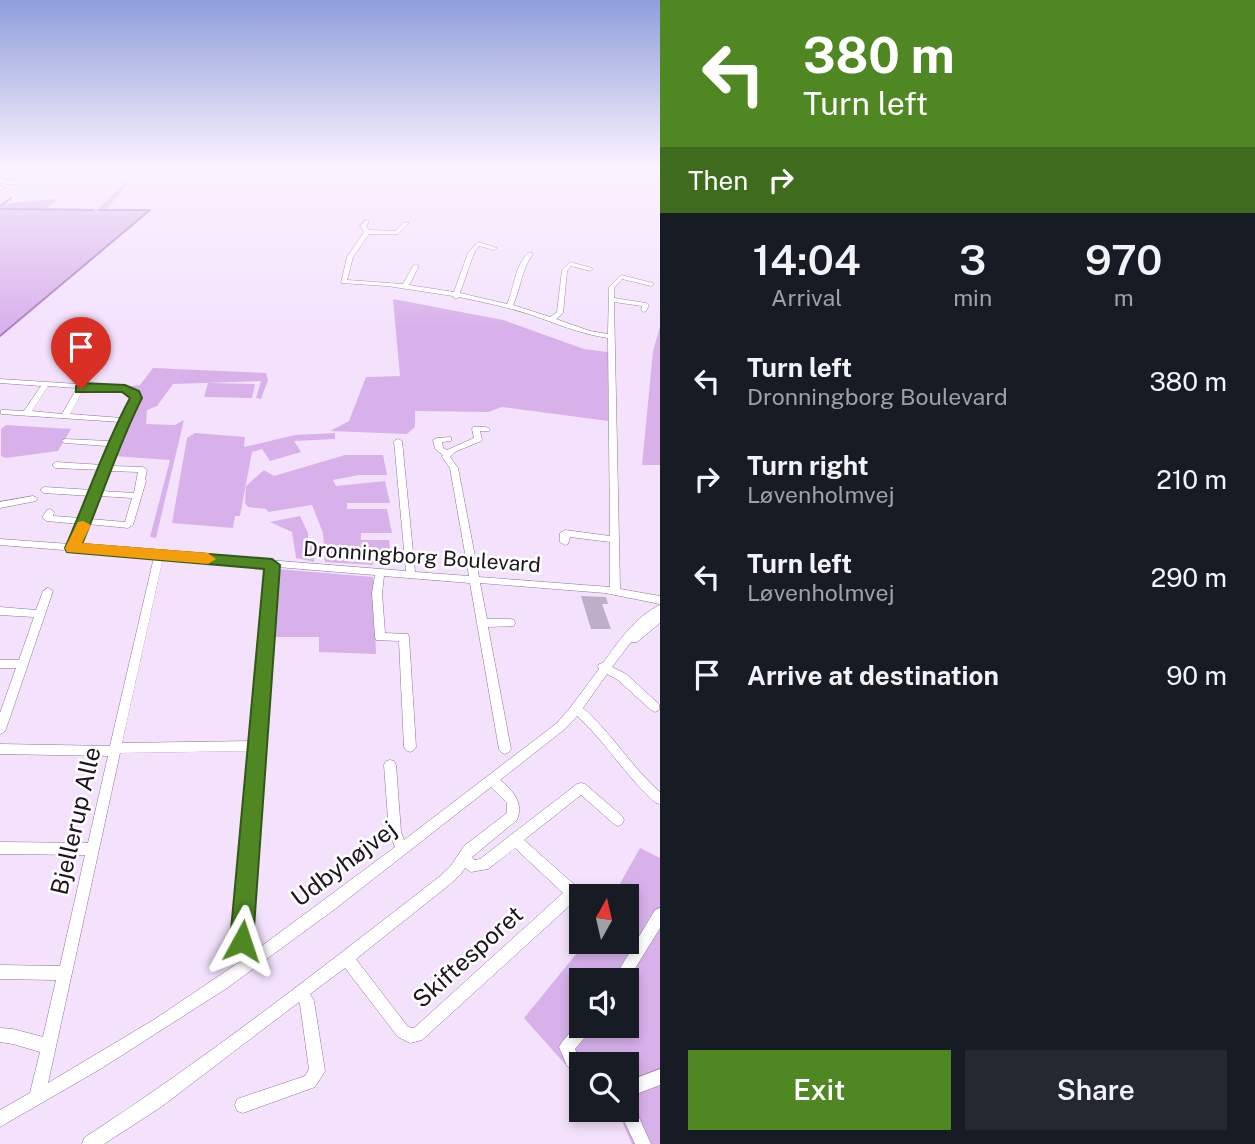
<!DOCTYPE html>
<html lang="en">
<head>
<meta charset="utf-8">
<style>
	body { margin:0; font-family:"Public Sans",sans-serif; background:#242831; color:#f1f3f6; height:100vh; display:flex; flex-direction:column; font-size:26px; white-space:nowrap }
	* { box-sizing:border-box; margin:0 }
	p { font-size:23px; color:#9ea1a6 }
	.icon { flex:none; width:38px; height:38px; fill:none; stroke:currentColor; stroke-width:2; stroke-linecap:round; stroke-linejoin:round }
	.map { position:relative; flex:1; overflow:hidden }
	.drawer { display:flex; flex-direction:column; background:#171b24; width:595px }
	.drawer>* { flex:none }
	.banner { background:#4f8823; color:#fff; overflow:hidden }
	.needle { width:46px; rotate:8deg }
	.tools { position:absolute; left:569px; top:884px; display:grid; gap:14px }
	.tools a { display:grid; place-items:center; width:70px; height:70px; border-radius:0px; background:#171b24; box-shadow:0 4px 10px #0003; font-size:35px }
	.pin { position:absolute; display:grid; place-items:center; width:60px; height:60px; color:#fff; margin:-72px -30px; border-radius:50% 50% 50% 0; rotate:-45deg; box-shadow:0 0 7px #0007 }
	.pin .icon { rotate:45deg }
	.me { position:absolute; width:77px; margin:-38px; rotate:5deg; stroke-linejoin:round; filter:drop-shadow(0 0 5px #0008) }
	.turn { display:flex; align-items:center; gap:24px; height:147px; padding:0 28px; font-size:32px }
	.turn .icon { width:91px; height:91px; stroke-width:2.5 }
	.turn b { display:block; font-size:49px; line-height:60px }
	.then { display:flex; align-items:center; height:66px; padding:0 28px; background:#0003; gap:14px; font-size:26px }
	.eta { display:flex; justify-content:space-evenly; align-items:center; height:119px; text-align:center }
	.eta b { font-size:42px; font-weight:600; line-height:49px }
	.primary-button { display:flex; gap:14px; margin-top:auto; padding:14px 28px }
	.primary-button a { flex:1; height:80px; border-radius:0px; background:#4f8823; color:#fff; font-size:28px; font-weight:600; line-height:80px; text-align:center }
	.primary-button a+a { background:#242831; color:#f1f3f6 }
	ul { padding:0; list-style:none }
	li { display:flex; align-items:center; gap:21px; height:98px; padding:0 28px }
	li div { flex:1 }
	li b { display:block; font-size:26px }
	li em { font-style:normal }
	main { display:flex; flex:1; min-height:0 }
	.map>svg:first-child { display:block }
	.green { fill:#d8b1eb; fill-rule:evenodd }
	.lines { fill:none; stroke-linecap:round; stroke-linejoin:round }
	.stream { stroke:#ad7cc4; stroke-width:2 }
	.building { fill:#bfaec8 }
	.minor-casing { stroke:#897890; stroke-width:1 }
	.minor { fill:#fff; fill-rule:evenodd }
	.route { fill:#4f8823; stroke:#335817; stroke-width:2 }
	.slow { fill:#f59e0b }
	.labels { text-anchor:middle; stroke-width:5; stroke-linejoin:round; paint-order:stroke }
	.street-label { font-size:21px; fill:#1b151e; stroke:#fff }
	.near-street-label { font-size:24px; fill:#1b151e; stroke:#fff }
</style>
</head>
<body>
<main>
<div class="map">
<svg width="660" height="1144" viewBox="0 0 660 1144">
	<rect width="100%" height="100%" fill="#f4e2fd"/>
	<path class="green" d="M125,183H130L106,209L151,210L0,336V204L53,199L56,201L46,208L98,209Z
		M393,299L503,320L584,349L608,352V421L502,407L488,412L415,411V427L407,434L330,431L349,421L366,377L400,376Z
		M660,327V465H642L653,351Z
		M153,368L266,373L268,380L261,399L256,398L261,381L173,384L157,406L147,410L146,424L175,425L184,420L156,538L150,537L170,460L114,456L138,397L132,389L125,387L140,385Z
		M208,383L255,384L252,398L204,397Z
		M6,425L71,429L58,451L6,458L1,456V429Z
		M195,433L245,437L244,447L295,435L335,433V439L294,441L301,452L270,461L262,449L252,452L240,516H235L233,528L172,523L187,438Z
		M345,455H383L387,475H359L333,480L336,486L385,481L390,503H347V509H387L392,533H361V540H389L391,557L374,558L373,565L325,562L323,549H315L314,562L296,558L292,532L270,522L300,516L308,533V544H324L323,533L312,505L268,512L266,509L248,507L245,503L246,486L264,470L274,476Z
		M277,569L373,577L376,654L319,652V637H271Z
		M640,848L660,858V1144H632L617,1110H626V1064H581V1082L524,1018L586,942H626V896H613ZM581,980H626V1026H581Z"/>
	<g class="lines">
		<path class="stream" d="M0,206L11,198
			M0,209L93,210
			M0,336L150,210H99"/>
	</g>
	<path class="building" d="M581,596L606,597L608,604H602L611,629H591Z"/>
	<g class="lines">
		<g class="minor-casing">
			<path id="minor" d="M11,167H19L0,172V170Z
				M0,179L18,181L21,183L18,185L0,183Z
				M0,186L3,187L4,188L0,190Z
				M366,220L369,222L366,226L369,230L395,231L404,222L409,223L398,234H369L353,257L347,280L403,284L413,266L416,264L419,266L409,285L454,292L468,253L478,242L497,248L494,250L479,246L474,253L460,293L507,304C515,287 514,264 530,252L533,254C521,270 521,288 513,305L550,317L557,312L562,270L570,262L592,268L593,269L590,271L571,266L567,271L563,313L556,319L590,331L608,334L609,287L621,275L653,283L654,284L651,286L622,279L614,288V298L646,303L649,305L646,311L644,312L641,310L642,306L614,302L620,589L660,596V604L605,593L480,583L487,619H510L514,620L515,623L514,626L488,627L511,749L509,752L505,754L501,752L499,749L470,583L384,576L382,593L385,633L408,634L409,637L416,747L414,750L410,752L406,750L404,747L399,641L376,640L375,637L372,593L375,575L277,567L248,940L255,951L395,847L389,832L384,765L386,761L390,760L394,761L396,765L401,832L404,840L557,723L570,708L599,669L598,667L599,664L603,663C618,642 636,616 660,605V623L637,642H631L612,667L626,674L659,704V710L655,712L651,710L618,680L607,674L583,708C612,733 631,767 660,792V804L656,803C626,777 606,742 577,716L565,729L500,780C513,791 524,802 517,820L472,857L474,860L480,859L577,784L581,783L585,784L622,816L624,820L622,824L618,826L614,824L581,795L524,840L578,888L580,893L578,898L422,1040L410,1043L398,1037L345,968L310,994L314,1001L325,1071L315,1087L243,1113L237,1111L235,1105L237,1099L305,1076L309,1069L300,1004L299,1002L161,1107L104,1144H82L84,1138C207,1058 323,967 439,877L450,867L464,846L507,813V803L491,787L335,909L227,988L102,1068L0,1127V1110L30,1093L40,1052L13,1044L0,1042V1028L13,1029L43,1037L56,980L0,979V965L60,966L85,855L0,854V842L88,843L108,756L0,754V744L110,746L154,557L0,545V539L70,544L79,524L47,521L42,518L47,510L50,509L54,512L53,516L81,518L91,496L44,493L40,490L44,487L93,490L102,470L56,468L52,465L56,462L103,465L107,446L65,443L61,441L65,439L109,441L120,422L1,414V410H4L24,411L41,386L0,383V379L125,387L139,393L140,398L116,444L112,466L143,467L147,470L145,479L146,481L133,525L128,528L88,524L79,545L406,571L394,441L398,439L402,441L415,572L469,576L450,468L442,457L443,455L435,449L433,440L437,438L451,437V441L442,442L443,448L447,450L474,438L472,429L473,427H486L490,429L489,431H480L482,439L481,441L455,452L450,457L458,468L479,577L610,587V542L570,537L568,544L565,545L560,542V533L565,530L610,536L608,338C580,334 555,323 529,314C506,307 483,302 459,297L456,299L454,298L453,296L387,286L341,283L347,257L364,232L360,226ZM48,386L77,388L62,414L32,411ZM84,389L124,391L131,394L132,398L122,418L70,414ZM110,471L138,472L134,493L102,491ZM99,496L132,498L125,522L90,519ZM163,558L267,566L252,741L122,743ZM251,751L234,941L244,959L155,1019L48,1083L120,753ZM515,848L563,893L414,1028L408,1027L356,959L449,885L460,875L465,868L471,872L488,869Z
				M33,496L36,497L37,499L36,501L0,508V502Z
				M48,588L53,591L6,729L4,732L0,734V713L16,668H0V660H19L34,617L0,615V607L36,610L43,591Z
				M660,908V928L626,983V980H613L655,910Z
				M581,1020V1026H592L590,1031L575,1049C578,1058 584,1057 587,1064H581V1075L567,1066L559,1047L562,1042Z
				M660,1069V1085L626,1098V1082Z
				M626,1100L632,1102L651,1144H635L619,1110H626Z"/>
		</g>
		<use href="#minor" class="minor"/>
	</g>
	<linearGradient id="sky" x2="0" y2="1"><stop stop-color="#909eda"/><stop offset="0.51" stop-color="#faf2fe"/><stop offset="1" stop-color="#faf2fe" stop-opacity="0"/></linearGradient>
	<rect width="660" height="327" fill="url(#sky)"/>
	<path class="route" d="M82,383L125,385L139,391L142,398C118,445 103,495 82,544L272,559L280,565L253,941L250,949L242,952L233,949L230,941L264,569L67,552L65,548C87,498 104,446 130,398L122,392H76V386Z"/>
	<path class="slow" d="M83,521L91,525L82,543L208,553L216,559L208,564L67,552L65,548L78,522Z"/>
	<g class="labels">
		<g class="street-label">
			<text transform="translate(422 557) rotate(4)" y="7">Dronningborg Boulevard</text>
		</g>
		<g class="near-street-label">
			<text transform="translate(76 821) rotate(-77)" y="8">Bjellerup Alle</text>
			<text transform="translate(344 864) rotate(-37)" y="8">Udbyhøjvej</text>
			<text transform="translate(468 957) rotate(-42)" y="8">Skiftesporet</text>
		</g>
	</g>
</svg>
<div class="tools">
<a><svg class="needle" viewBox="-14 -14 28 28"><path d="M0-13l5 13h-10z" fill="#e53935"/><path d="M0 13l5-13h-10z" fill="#9ea1a6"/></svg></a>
<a><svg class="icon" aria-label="sound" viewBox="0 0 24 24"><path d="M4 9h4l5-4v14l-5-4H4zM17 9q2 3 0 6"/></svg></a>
<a><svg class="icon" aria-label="search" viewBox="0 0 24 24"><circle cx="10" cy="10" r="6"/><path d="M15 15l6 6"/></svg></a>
</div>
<div class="pin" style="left:81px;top:389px;background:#d93025"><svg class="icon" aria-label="arrive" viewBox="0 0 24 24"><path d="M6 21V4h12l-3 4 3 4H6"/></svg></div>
<svg class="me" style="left:242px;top:941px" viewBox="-20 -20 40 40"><path d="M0-17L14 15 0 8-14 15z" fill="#4f8823" stroke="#fff" stroke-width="4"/></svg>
</div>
<section class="drawer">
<div class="banner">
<div class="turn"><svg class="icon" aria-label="left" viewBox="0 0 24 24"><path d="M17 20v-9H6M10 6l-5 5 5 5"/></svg><div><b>380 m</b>Turn left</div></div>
<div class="then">Then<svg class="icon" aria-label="right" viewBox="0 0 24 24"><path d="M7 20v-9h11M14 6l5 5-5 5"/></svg></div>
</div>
<div class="eta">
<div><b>14:04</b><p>Arrival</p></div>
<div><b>3</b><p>min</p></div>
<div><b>970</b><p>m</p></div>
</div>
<ul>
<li><svg class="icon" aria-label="left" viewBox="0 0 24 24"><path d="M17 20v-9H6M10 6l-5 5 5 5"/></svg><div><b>Turn left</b><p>Dronningborg Boulevard</p></div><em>380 m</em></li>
<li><svg class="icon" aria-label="right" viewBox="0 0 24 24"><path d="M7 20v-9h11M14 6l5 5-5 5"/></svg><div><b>Turn right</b><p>Løvenholmvej</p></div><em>210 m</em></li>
<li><svg class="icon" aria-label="left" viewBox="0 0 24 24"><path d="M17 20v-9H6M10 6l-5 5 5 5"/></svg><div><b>Turn left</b><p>Løvenholmvej</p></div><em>290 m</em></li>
<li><svg class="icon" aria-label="arrive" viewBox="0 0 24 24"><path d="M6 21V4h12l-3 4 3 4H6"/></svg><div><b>Arrive at destination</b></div><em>90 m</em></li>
</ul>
<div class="primary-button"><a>Exit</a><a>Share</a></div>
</section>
</main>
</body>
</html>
